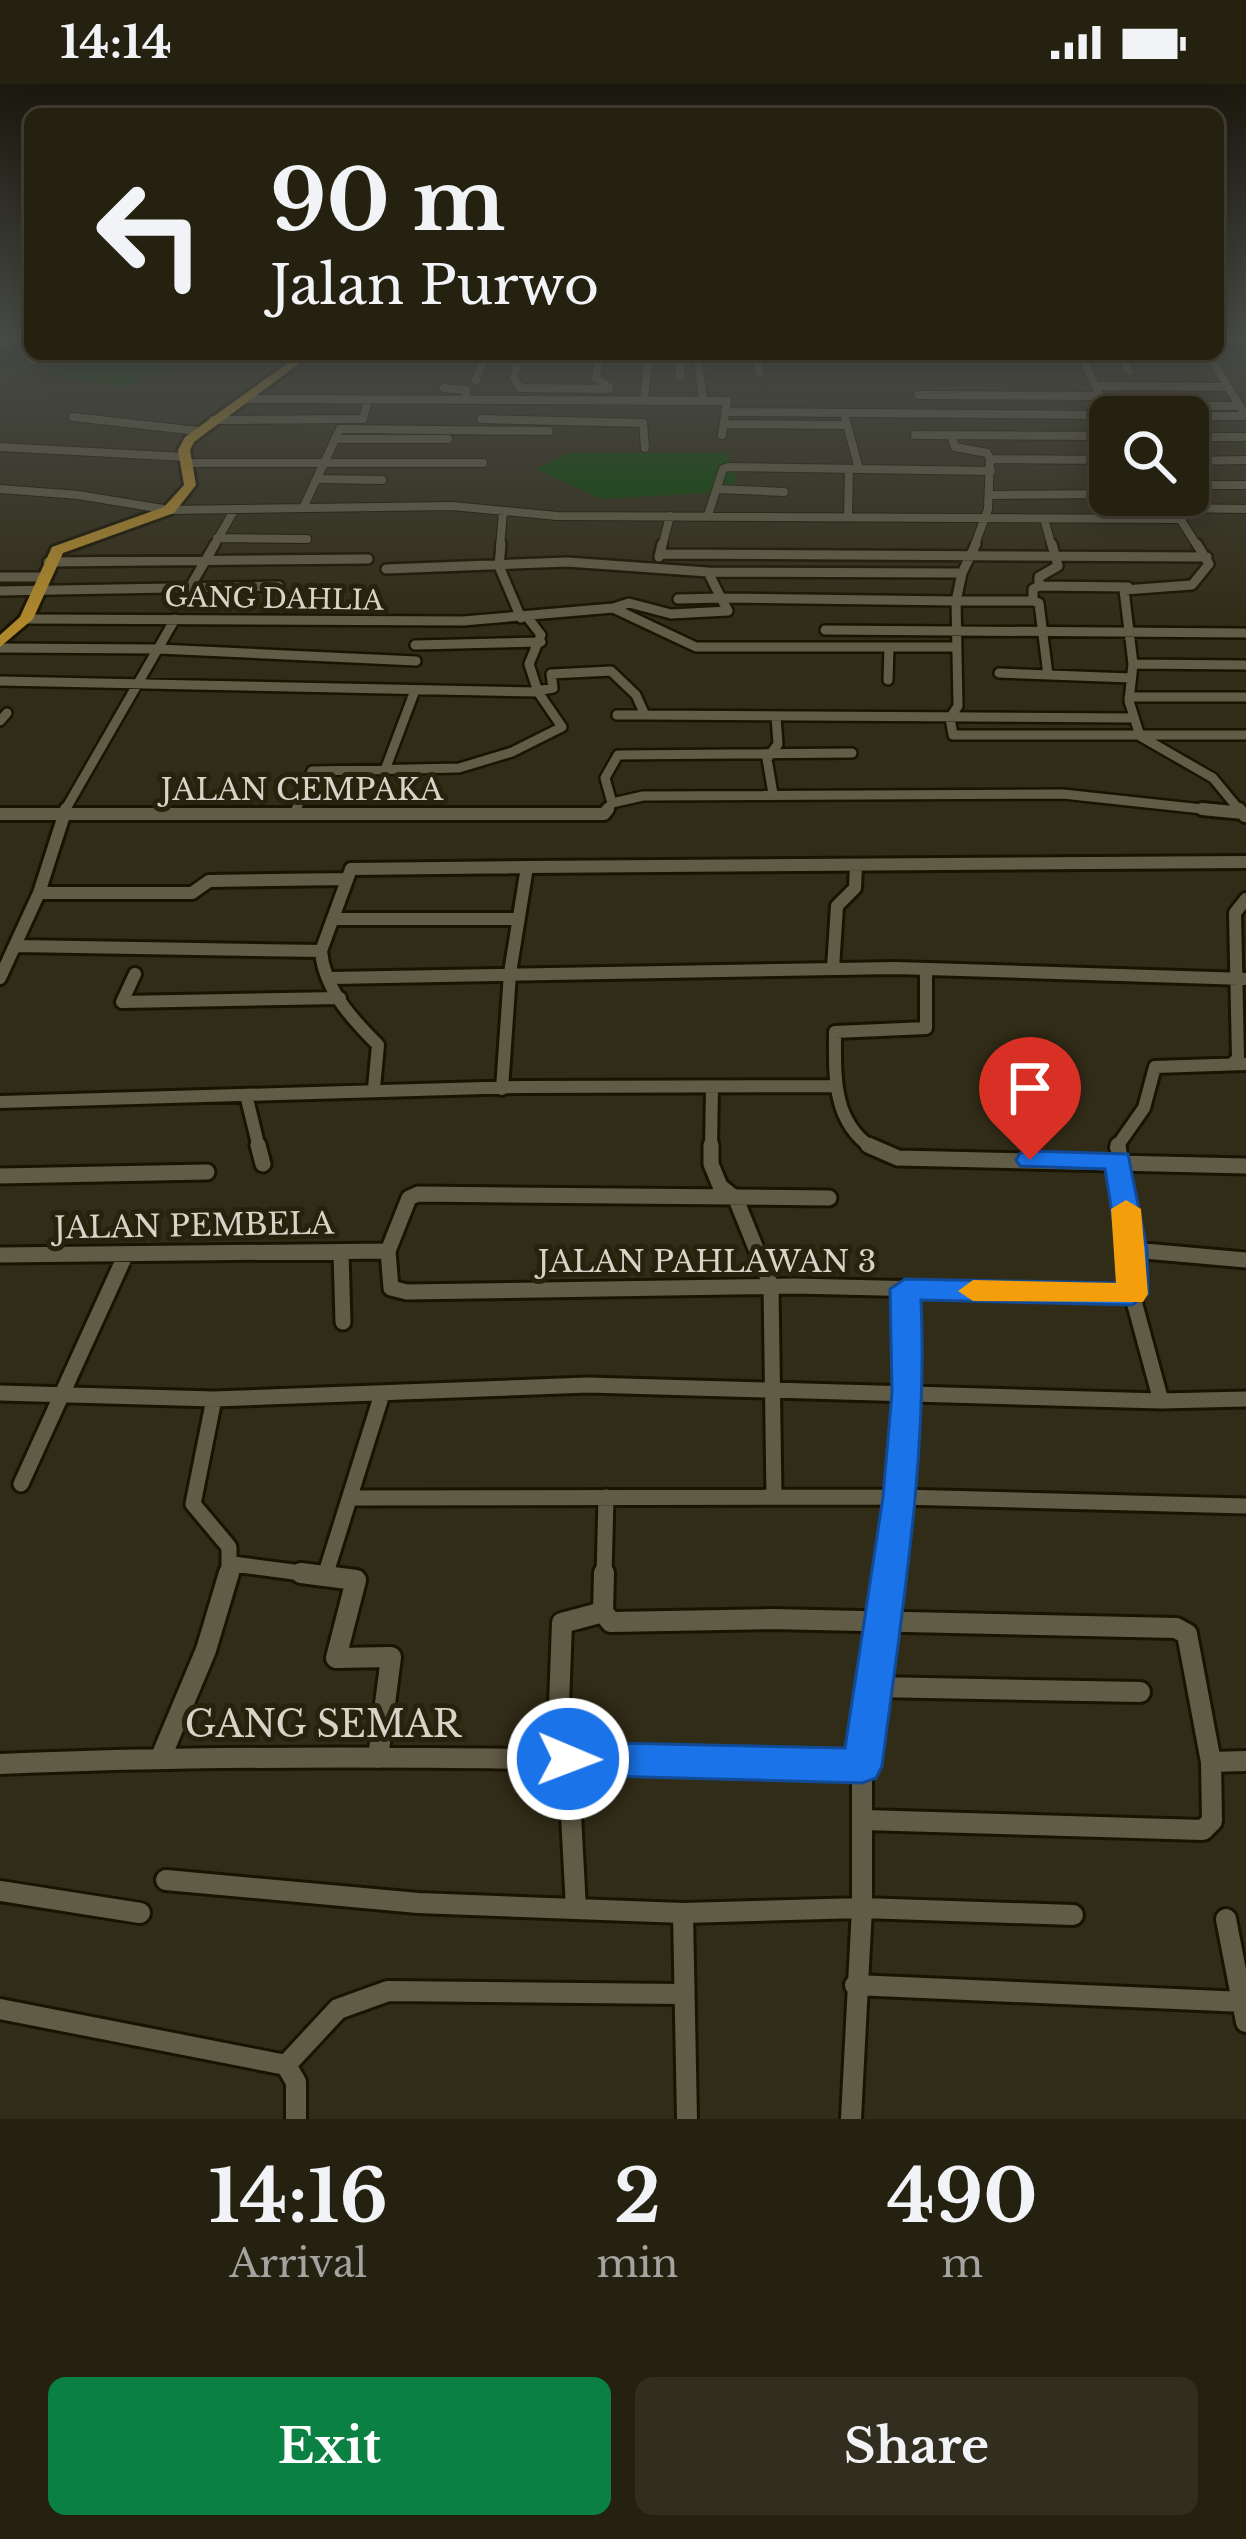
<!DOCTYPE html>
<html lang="en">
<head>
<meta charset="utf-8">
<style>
	body { margin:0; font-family:"Libre Baskerville",serif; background:#312e1f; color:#f1f3f6; height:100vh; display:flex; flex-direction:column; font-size:45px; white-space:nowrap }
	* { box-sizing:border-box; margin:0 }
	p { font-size:39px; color:#a3a39f }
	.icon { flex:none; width:66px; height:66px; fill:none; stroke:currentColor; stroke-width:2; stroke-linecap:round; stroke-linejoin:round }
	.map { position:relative; height:2035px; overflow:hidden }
	.drawer { display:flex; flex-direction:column; background:#252111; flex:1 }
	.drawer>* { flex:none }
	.banner { position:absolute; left:24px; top:24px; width:1200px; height:252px; border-radius:18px; box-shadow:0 6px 30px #0003,0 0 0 3px #423e31; background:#252111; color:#f1f3f6; overflow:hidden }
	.fabs { position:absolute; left:1089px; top:312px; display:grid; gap:24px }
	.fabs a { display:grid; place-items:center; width:120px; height:120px; border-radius:18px; background:#252111; box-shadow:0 6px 30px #0003,0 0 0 3px #423e31; font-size:60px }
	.pin { position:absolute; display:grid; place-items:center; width:102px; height:102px; color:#fff; margin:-123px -51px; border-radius:50% 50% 50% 0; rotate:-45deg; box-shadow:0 0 12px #0007 }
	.pin .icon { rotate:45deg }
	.me { position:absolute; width:132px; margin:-66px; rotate:91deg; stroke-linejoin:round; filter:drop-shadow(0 0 9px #0008) }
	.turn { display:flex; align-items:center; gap:42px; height:252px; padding:0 48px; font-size:54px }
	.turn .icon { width:156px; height:156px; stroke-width:2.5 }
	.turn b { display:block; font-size:84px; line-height:102px }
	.eta { display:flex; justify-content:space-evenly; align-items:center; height:204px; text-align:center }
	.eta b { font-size:72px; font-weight:700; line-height:84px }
	.primary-button { display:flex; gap:24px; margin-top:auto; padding:24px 48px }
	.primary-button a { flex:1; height:138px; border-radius:18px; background:#0b8043; color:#fff; font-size:48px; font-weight:700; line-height:138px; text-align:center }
	.primary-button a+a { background:#312e1f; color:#f1f3f6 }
	.status { display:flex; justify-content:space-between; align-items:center; height:84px; padding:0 60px; background:#252111; direction:ltr }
	.status svg { height:33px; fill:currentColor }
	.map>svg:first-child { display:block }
	.green { fill:#0a4605 }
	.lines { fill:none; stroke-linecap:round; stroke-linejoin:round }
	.river { fill:#0f1e24; fill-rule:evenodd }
	.minor-far4-casing { stroke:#191402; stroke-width:10 }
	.minor-far3-casing { stroke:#191402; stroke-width:14 }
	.minor-far2-casing { stroke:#191402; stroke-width:18 }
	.minor-far1-casing { stroke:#191402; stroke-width:21 }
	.minor-casing { stroke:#191402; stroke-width:26 }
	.tertiary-casing { stroke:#191402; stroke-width:6 }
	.primary-casing { stroke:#191402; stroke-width:6 }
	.minor-far4 { stroke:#615c46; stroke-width:8 }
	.minor-far3 { stroke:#615c46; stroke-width:9 }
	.minor-far2 { stroke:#615c46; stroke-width:12 }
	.minor-far1 { stroke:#615c46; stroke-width:15 }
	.minor { stroke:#615c46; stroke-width:20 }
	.tertiary { fill:#615c46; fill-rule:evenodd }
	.primary { fill:#af882b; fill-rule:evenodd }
	.route { fill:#1a73e8; stroke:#114b97; stroke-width:3 }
	.slow { fill:#f59e0b }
	.labels { text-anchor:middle; stroke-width:10; stroke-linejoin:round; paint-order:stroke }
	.far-street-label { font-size:27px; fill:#d7d4c7; stroke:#27220e }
	.street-label { font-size:30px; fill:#d7d4c7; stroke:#27220e }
	.near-street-label { font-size:36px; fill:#d7d4c7; stroke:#27220e }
</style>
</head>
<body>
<div class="status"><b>14:14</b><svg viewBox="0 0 49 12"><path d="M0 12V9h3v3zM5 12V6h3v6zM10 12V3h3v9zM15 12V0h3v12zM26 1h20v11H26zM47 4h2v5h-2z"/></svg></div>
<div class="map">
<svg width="1246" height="2035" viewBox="0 0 1246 2035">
	<rect width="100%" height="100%" fill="#312c17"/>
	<path class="green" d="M91,270L174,279L128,303L47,291Z
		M569,369H727L736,395L730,408L601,415L536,385Z"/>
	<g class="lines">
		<path class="river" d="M30,256V266L15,271L14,279L0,287L2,266Z"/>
		<g class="minor-far4-casing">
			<path id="minor-far4" d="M519,270L514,294L520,304L609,305
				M600,270L596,294L609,303
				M680,270V292
				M697,270L703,316
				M755,270L760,289
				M1035,270L1038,275
				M1080,270L1098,307
				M1119,270L1129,287
				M1208,270L1243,327
				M32,277L48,270
				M476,296L486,270
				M1097,302L1228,303
				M444,304L466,306V316
				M918,311L1101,312
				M244,315L727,317L722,351
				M644,316L649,270
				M1105,322H1240
				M729,328L1109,331
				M1110,332H1245
				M73,333L198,347
				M845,333L859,385
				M481,335L643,339L645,364
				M213,336L363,335L368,316
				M725,340L846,341
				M340,345L549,347
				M915,351L1110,352
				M951,351L955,363L987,369L990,375
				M1188,353H1246
				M335,355H448
				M0,363L185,373
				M1188,377L1246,376
				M189,379H483
				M320,395L382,396
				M1188,401H1246
				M0,405L78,411L169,426L452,422L557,432L1181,435
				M717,405L784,408
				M992,411L1110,410
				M1165,411L1198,463
				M303,424L338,349
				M1174,424L1246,425
				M708,431L723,385L728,383L991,387
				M848,433L849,385
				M1044,435L1052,463
				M217,454L307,455
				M213,463L235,425
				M500,463L503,428
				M662,463L670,432
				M974,463L988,425L990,375L1110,376"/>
		</g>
		<g class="minor-far3-casing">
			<path id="minor-far3" d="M501,460L499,482L521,534
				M1197,460L1209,480L1192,501L1124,506L1133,580L1129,617L1140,652L1213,694L1241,728
				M660,470L1207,473
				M659,473L662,460
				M48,478L368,475
				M386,485L567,478L708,488L962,489L976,460
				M708,488L721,514L956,517L962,489
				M0,493H43
				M1039,502V493L1058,482L1052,460
				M190,503L215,460
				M0,507L279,502
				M1033,517H956L958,622L950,634L953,651H1246
				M1033,517V505L1039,502L1128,503
				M1033,517L1039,519L1048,591
				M613,524L629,519L671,530L728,527L721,514L678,515
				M528,534L541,551L529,580L538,608
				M26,535L463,537L613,524L696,563H954
				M825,546L1246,549
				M415,561L541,558
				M0,564L159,565L416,577
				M1133,580L1246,581
				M999,589L1131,594
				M888,596L889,563
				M0,597L538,608L562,643L512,668L459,684L312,687L295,728
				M537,607L553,604L551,590L611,587L636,611L645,631L1132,634
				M1129,613H1246
				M617,631H645
				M0,637L7,629
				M385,686L414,609
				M773,710L767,675L778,660L776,633
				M612,719L605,694L618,671L852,669
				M64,728L175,535
				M606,728L612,719L643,712L1063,710L1230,728"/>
		</g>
		<g class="minor-far2-casing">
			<path id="minor-far2" d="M1202,725L1243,729
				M1239,725L1245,732
				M0,730H604L608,725
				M39,809H192L209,797L346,795
				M333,835H518
				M17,862L321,867
				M833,884L837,822L855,804L856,782
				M135,890L122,918L340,914
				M0,894L39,809L66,725
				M331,894L896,884L1246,895
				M1233,979L1238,974L1235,829L1246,815
				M374,1004L378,961C352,935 324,905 321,867L351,785L527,783
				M502,1005L510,889L527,783L1246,778
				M247,1015L259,1064
				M0,1018L520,1003L832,1002
				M711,1064L712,1003
				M872,1064C832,1037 835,992 835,948L926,944V885
				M1116,1064L1144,1024L1155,983L1246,980"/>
		</g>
		<g class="minor-far1-casing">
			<path id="minor-far1" d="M258,1061L263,1080
				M711,1061V1080L720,1102L736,1115L771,1202L774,1413
				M868,1061L898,1074L1246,1082
				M1118,1061L1133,1166L1132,1210L1161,1317
				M0,1092L207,1088
				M829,1114L418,1110L409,1114L388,1167L391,1204L407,1208L795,1202L1132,1210
				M1133,1166L1246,1176
				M341,1168L343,1238
				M0,1171L388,1167
				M0,1309L214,1315L588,1301L1161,1317L1246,1315
				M214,1315L193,1420L229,1463V1492
				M21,1400L125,1172
				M350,1414L900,1413L1246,1422
				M233,1480L324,1492
				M325,1492L382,1310
				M604,1492L606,1413
				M889,1492L909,1308L905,1205"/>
		</g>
		<g class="minor-casing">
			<path id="minor" d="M301,1489L356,1496L336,1574L391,1573L378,1674
				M604,1489L603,1528L611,1538L772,1535L1176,1544L1187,1550L1211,1678L1212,1737L1203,1746L864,1736
				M874,1603L1140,1608
				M161,1673L206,1566L229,1489
				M557,1674L562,1539L603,1528
				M568,1675L576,1825
				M1211,1678L1246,1677
				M0,1680C287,1668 575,1675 862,1682
				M166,1796L418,1819L683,1829L862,1824L1073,1831
				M0,1807L140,1829
				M683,1829L687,2035
				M1226,1835L1246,1938
				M855,1901L1244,1918
				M0,1925L286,1981L296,1998V2035
				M286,1981L338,1925L388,1907L682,1910
				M851,2035L862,1824V1682L889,1489"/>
		</g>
		<g class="tertiary-casing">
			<path id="tertiary" d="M1218,254H1246V258H1218Z"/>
		</g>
		<g class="primary-casing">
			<path id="primary" d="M300,270H312L194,358L190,366L196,401L174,429L63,469L33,535L0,563V551L20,533L52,463L164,423L184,401L178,366L185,353Z"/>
		</g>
		<use href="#minor-far4" class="minor-far4"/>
		<use href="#minor-far3" class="minor-far3"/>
		<use href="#minor-far2" class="minor-far2"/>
		<use href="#minor-far1" class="minor-far1"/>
		<use href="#minor" class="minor"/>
		<use href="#tertiary" class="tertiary"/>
		<use href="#primary" class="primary"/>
	</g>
	<linearGradient id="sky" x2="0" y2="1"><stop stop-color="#1b180d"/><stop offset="0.47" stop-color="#484b47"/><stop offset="1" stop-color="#484b47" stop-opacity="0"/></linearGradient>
	<rect width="1246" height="539" fill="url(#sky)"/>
	<path class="route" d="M1030,1067L1128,1070L1147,1166L1148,1210L1132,1221L921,1216C928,1373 902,1526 882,1682L876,1694L862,1699L568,1691L555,1686L549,1675L555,1663L568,1658L845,1664L883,1413L892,1308L890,1205L905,1195L1117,1199L1118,1166L1105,1085L1020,1082L1016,1076L1020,1069Z"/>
	<path class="slow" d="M1126,1116L1141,1125L1148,1210L1143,1218L973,1217L958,1207L973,1196L1116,1199L1111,1125Z"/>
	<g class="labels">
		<g class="far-street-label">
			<text transform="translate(274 515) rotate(1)" y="9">GANG DAHLIA</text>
		</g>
		<g class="street-label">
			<text x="302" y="716">JALAN CEMPAKA</text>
			<text transform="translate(194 1142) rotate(-1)" y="10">JALAN PEMBELA</text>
			<text x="707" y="1188">JALAN PAHLAWAN 3</text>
		</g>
		<g class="near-street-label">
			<text x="323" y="1653">GANG SEMAR</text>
		</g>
	</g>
</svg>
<div class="fabs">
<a><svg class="icon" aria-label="search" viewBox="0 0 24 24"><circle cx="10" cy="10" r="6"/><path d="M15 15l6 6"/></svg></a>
</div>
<div class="pin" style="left:1030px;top:1076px;background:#d93025"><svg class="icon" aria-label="arrive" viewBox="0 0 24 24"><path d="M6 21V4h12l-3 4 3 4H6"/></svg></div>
<svg class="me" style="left:568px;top:1675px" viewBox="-20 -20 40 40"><circle r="17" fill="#1a73e8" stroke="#fff" stroke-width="3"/><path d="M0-11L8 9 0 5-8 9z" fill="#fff"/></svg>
<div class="banner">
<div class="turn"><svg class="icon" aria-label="left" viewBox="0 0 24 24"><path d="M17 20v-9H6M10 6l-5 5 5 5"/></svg><div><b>90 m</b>Jalan Purwo</div></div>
</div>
</div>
<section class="drawer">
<div class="eta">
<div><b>14:16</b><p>Arrival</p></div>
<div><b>2</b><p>min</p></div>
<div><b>490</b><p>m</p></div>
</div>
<div class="primary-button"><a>Exit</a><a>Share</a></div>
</section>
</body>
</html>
